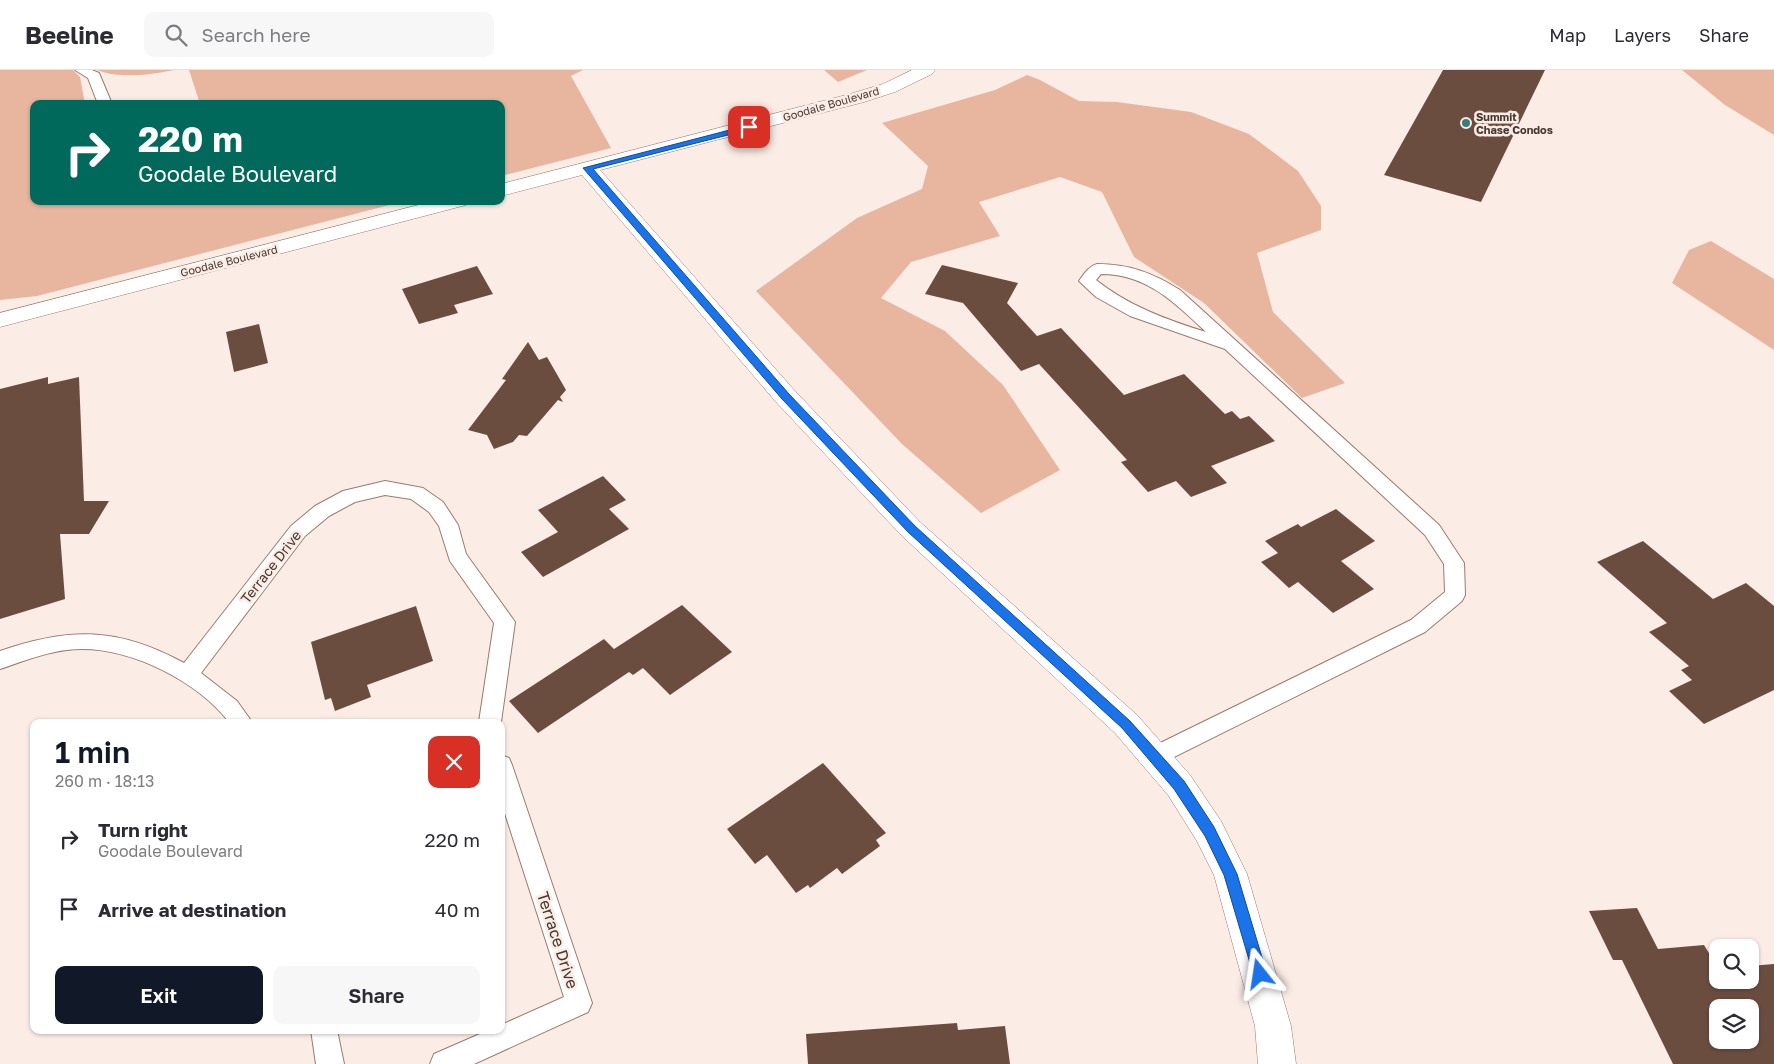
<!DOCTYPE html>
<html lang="en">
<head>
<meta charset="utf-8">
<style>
	body { margin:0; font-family:"Golos Text",sans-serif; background:#f7f7f7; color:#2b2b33; height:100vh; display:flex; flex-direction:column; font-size:19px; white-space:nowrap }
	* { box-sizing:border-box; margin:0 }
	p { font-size:16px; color:#7c7c81 }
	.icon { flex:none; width:28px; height:28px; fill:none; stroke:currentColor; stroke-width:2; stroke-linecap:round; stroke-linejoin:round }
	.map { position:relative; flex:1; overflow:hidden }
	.sheet { position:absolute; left:30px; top:649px; width:475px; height:315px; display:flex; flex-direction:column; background:#fff; border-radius:10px; box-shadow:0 1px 4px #0004 }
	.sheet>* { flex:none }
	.hud { position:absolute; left:30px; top:30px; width:475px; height:105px; border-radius:10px; box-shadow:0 1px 4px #0004; background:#00695c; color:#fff; overflow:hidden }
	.fabs { position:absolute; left:1709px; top:869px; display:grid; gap:10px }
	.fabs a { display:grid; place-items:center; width:50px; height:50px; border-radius:10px; background:#fff; box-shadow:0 1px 4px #0004; font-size:25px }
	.pin { position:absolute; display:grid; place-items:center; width:42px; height:42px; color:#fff; margin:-21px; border-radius:10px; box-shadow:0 2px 8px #0006 }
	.me { position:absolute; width:55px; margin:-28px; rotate:345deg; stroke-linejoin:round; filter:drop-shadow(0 0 4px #0008) }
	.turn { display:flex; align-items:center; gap:18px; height:105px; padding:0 25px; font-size:22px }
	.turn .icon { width:65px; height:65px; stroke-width:2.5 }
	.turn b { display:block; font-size:35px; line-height:42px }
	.round { display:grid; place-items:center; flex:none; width:52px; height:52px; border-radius:10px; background:#f7f7f7 }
	.headline { display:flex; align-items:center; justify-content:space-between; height:85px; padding:0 25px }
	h1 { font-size:30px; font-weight:600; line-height:38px; color:#111827 }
	.button { display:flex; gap:10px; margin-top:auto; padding:10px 25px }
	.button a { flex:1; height:58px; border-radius:10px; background:#111827; color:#fff; font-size:20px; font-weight:600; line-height:58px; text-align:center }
	.button a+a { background:#f7f7f7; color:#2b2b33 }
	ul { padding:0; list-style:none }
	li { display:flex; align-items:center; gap:15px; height:70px; padding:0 25px }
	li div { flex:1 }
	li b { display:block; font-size:19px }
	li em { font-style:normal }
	header { display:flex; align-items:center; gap:30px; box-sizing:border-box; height:70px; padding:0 25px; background:#fff; border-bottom:1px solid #e1e1e2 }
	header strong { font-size:24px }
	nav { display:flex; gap:28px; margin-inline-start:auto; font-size:18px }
	.search { width:350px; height:45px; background:#f7f7f7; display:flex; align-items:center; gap:12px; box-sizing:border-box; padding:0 18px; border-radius:10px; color:#7c7c81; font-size:19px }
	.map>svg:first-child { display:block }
	.green { fill:#e8b69f }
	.building { fill:#6b4d40; fill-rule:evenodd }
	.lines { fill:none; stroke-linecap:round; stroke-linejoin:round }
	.service-casing { stroke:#9b7b6c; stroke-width:2 }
	.minor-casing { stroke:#9b7b6c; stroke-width:1 }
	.service { fill:#fff; fill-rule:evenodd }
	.minor { fill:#fff; fill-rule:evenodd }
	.route { fill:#1a73e8; stroke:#114b97 }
	.poi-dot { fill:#347d7c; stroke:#fbece6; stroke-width:2 }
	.labels { text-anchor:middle; stroke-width:5; stroke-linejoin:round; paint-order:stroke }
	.far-street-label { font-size:11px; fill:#453731; stroke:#fbece6 }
	.far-poi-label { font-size:11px; font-weight:bold; fill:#453731; stroke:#fbece6; text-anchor:start }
	.street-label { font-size:14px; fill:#453731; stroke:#fbece6 }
	.near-street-label { font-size:16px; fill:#453731; stroke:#fbece6 }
</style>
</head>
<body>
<header>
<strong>Beeline</strong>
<div class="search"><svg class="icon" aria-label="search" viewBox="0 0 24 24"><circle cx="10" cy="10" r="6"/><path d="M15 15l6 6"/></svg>Search here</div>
<nav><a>Map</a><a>Layers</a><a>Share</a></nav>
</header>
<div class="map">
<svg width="1774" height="994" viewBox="0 0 1774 994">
	<rect width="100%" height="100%" fill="#fbece6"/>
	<path class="green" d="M0,0H73L80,7L85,34H34V131H405L37,226L0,230Z
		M97,0H174C150,5 120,9 97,0Z
		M189,0H583L571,6L611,78L501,106V34H200Z
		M824,0H867L838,12Z
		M1682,0H1774V65L1725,35Z
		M1027,5L1040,10L1079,31L1117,32L1191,42L1249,64L1298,101L1321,136V160L1257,183L1273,242L1345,313L1302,328L1204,233L1134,187L1102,122L1060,107L979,132L1000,166L911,192L881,228L945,261L1003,315L1060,400L981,443L902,374L756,221L857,148L922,119L928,96L882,53L995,20Z
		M1711,171L1774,209V280L1672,213L1689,180Z"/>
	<path class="building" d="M1443,0H1545L1481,132L1384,105Z
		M942,195L1018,213L1007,233L1037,266L1061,258L1124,325L1184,304L1225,344L1232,341L1240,349L1249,346L1275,371L1211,396L1227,413L1191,427L1176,411L1148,422L1121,392L1127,390L1039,294L1021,301L963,233L925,224Z
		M477,196L493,224L454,235L458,243L419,254L402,219Z
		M259,254L268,293L234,302L226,262Z
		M528,272L539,290L547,287L566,320L560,327L563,332L558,330L527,366L519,365L513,372L494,379L487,365L468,360L506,310L502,309Z
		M48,307V314L79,307L84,431H109L89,464H60L65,529L0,549V319Z
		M603,406L626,430L609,439L629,459L543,507L521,482L558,462L538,440Z
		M1336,439L1375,471L1341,491L1374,519L1333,543L1298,512L1289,518L1261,492L1278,483L1265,471L1298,454L1301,457Z
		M1643,471L1713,529L1746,513L1774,536V620L1704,654L1669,621L1692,610L1681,600L1689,596L1649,562L1667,553L1597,492Z
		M682,535L732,582L670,625L643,598L633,605L629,602L538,663L509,631L604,569L614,579Z
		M416,536L433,591L367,615L371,627L335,641L331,628L325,630L311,572Z
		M823,693L886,763L876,770L880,776L842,804L837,798L810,818L808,815L796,823L767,785L755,794L727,759Z
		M1637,838L1658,879L1704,875L1718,898V910H1750V896L1774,894V994H1673L1622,890H1613L1589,841ZM1718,938H1750V970H1718Z
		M957,953L958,960L1005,956L1010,994H808L806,964Z"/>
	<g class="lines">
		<g class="service-casing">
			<path id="service" d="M75,0H92L99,3L112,34H98L88,8Z
				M1097,194C1129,194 1153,203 1180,220L1439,455L1464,493L1465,525L1462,531L1425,562L1154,697L1146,694L1143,687L1146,680L1411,550L1445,522L1444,494L1425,465L1225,279L1130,246L1096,227L1079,211C1084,204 1089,196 1097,194ZM1101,204C1147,204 1175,233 1206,262C1167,250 1129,236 1096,210Z
				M385,411L423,418L443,432L458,455L466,484L515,552L501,652H479L494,553L450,491L439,456L429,442L411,429L385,425L355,432L329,446L305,466L201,603L237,631L252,652H229C197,611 133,579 82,579C53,579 27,590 0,599V581C70,557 118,557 184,593L291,456L315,436L343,421Z
				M501,685L509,688L512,695L592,933L588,942L474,994H430L434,984L489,960H501V955L564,927L501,731Z
				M311,960H337L344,994H316Z"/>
		</g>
		<g class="minor-casing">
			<path id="minor" d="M912,0H935L932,4L895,22L864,32L600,100L794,320L920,452L1137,645L1190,705L1221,751L1247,804L1291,956L1296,994H1258L1255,956L1214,805L1197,771L1168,725L1115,663L902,466L776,332L582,105L501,126V114L850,24L883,14Z
				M434,131H469L466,135L0,257V243Z"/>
		</g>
		<use href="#service" class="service"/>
		<use href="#minor" class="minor"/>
	</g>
	<path class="route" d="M749,55H752V59L593,99L789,324L915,456L1130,651L1184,711L1214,757L1237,804L1267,904L1265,910L1260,912L1255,910L1224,805L1205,766L1174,719L1122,658L908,462L782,329L583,98Z"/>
	<circle class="poi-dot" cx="1466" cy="53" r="5"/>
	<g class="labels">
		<g class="far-street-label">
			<text transform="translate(831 34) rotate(-16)" y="4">Goodale Boulevard</text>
			<text transform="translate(229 191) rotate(-14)" y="4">Goodale Boulevard</text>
		</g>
		<g class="far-poi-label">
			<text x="1476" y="51">Summit<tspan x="1476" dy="13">Chase Condos</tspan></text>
		</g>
		<g class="street-label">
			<text transform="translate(271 497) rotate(-52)" y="5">Terrace Drive</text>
		</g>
		<g class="near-street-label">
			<text transform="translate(558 870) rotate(72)" y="6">Terrace Drive</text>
		</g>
	</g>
</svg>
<div class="fabs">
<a><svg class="icon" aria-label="search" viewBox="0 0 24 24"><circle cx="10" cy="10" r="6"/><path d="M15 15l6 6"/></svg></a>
<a><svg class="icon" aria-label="layers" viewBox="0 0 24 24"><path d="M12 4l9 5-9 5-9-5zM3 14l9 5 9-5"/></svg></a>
</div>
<div class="pin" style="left:749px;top:57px;background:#d93025"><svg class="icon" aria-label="arrive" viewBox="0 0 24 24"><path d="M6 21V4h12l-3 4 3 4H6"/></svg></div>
<svg class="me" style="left:1260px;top:904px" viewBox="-20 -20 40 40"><path d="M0-17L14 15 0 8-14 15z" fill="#1a73e8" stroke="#fff" stroke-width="4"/></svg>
<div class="hud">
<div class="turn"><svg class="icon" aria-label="right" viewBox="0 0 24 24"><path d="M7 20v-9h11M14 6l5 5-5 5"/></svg><div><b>220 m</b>Goodale Boulevard</div></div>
</div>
<section class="sheet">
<div class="headline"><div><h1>1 min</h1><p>260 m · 18:13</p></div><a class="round" style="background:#d93025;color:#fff"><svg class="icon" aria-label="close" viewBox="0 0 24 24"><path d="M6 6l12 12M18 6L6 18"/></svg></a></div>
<ul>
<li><svg class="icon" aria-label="right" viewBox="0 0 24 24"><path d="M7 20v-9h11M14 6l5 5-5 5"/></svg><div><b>Turn right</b><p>Goodale Boulevard</p></div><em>220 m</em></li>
<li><svg class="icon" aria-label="arrive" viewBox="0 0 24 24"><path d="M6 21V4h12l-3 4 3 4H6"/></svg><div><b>Arrive at destination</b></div><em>40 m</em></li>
</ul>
<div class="button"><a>Exit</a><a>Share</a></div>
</section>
</div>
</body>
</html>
